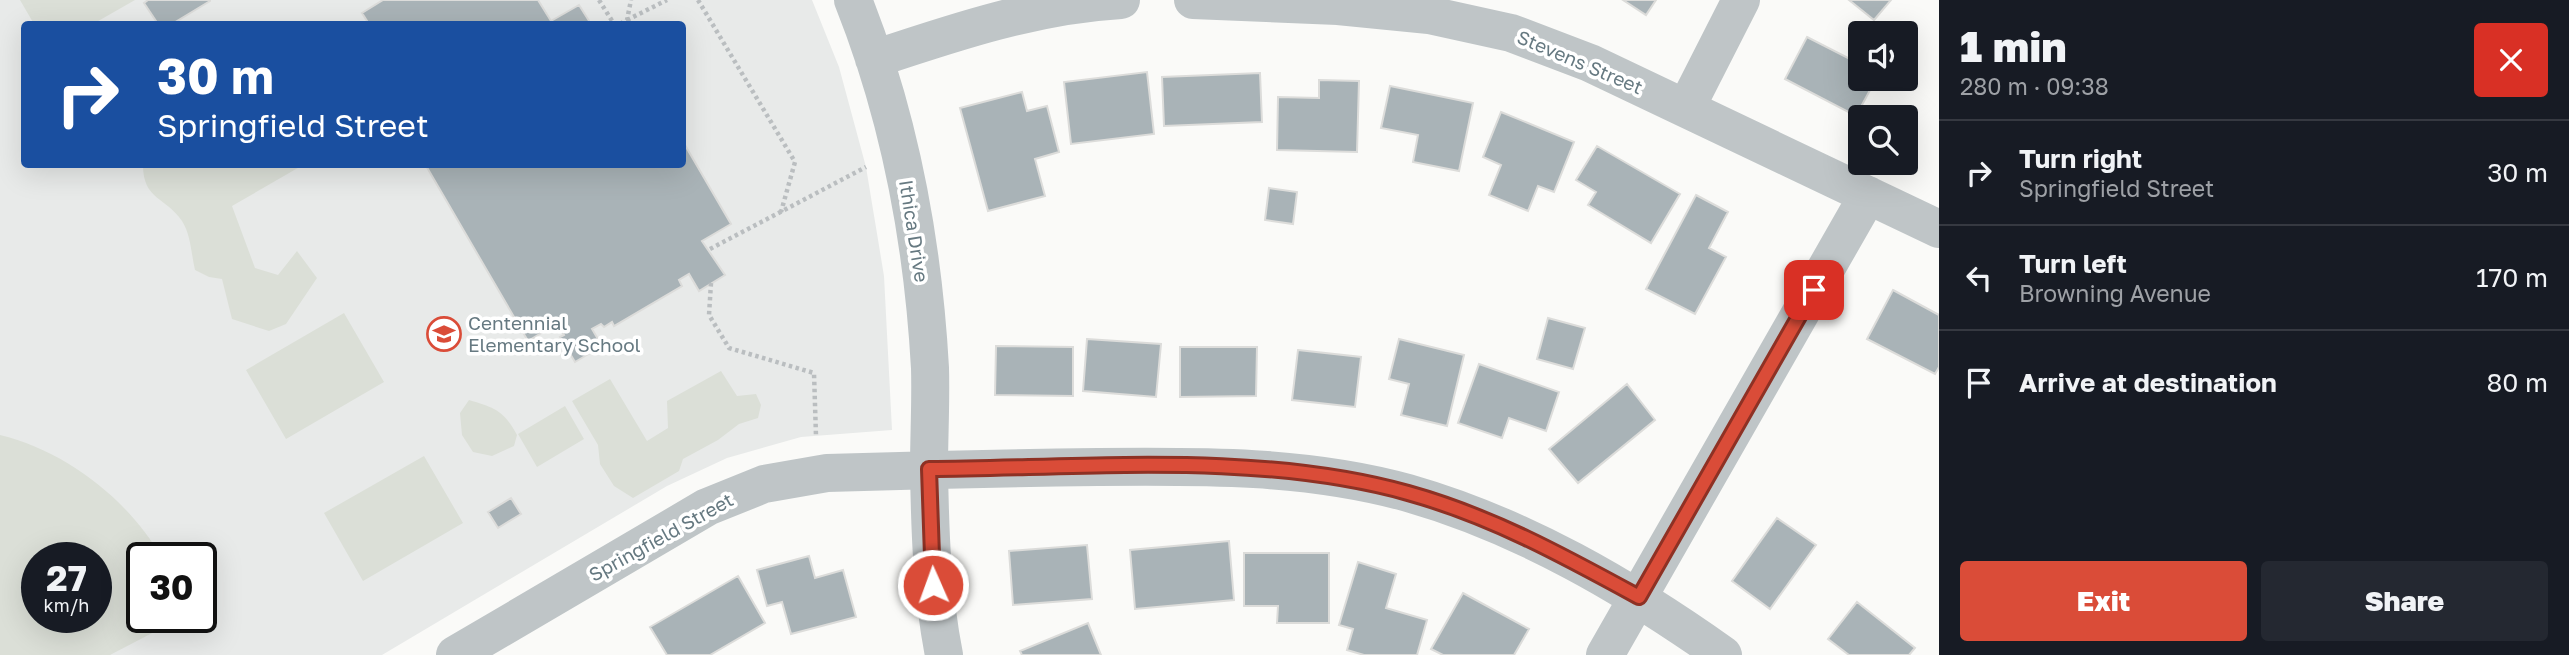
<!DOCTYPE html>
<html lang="en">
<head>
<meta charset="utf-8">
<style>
	body { margin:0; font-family:"Golos Text",sans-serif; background:#242831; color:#f1f3f6; height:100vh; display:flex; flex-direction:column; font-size:26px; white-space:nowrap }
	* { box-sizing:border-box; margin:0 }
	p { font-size:23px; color:#9ea1a6 }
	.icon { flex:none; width:38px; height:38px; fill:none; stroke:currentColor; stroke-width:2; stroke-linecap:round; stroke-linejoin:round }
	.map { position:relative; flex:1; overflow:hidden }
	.side { display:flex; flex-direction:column; background:#171b24; width:630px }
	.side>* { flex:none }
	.hud { position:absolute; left:21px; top:21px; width:665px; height:147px; border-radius:7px; box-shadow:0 7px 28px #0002; background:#1a4fa0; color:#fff; overflow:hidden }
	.buttons { position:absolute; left:1848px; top:21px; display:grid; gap:14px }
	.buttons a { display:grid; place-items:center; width:70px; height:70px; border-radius:7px; background:#171b24; box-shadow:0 7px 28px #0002; font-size:35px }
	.speed { position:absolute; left:21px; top:542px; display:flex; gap:14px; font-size:35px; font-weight:700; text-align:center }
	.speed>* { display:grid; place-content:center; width:91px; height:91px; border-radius:50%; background:#171b24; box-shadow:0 7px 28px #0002; line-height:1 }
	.speed small { font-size:18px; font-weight:400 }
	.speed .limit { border:4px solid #111; border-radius:10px; background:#fff; color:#111 }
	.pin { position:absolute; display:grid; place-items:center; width:60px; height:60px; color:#fff; margin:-30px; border-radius:14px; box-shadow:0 4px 10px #0006 }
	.me { position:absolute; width:77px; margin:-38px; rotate:358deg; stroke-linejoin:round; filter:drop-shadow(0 0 5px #0008) }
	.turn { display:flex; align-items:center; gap:24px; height:147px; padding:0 21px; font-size:32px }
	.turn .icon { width:91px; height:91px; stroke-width:2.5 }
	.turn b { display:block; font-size:49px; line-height:60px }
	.round { display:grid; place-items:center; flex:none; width:74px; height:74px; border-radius:7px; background:#242831 }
	.head { display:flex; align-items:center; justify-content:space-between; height:119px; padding:0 21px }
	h1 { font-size:42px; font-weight:800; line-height:52px }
	.button { display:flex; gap:14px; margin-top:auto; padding:14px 21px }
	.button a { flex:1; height:80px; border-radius:7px; background:#da4c38; color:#fff; font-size:28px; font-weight:800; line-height:80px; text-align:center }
	.button a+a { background:#242831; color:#f1f3f6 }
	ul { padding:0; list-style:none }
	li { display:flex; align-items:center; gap:21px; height:105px; padding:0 21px; border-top:2px solid #363941 }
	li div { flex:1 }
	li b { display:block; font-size:26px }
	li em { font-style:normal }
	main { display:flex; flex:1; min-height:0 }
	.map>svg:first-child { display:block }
	.built { fill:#e8eae9; fill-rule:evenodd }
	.green { fill:#dbdfd7; fill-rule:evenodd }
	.building { fill:#a9b3b7; stroke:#dcdcda; stroke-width:2 }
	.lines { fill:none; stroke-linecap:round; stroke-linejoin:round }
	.path { stroke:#babec0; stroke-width:4.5; stroke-dasharray:3.5 3.5; stroke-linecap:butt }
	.minor { stroke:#bfc5c7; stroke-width:38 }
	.route-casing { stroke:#8e3124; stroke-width:18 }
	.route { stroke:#da4c38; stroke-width:12 }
	.labels { text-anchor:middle; stroke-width:7; stroke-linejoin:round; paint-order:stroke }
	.street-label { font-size:19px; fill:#667981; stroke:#fff }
	.poi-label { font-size:19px; fill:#667981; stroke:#fff; text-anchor:start }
</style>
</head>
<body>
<main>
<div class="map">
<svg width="1939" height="655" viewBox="0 0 1939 655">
	<rect width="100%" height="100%" fill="#fafaf8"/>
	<path class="built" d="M0,0H812L839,67L866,167L884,276L892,430L801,437L727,458L667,486L382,655H0ZM24,24H682V164H24ZM37,558H96V618H37ZM142,558H201V618H142Z"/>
	<path class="green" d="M20,0H135L93,24H34Z
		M143,165H303L232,206L255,268L278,275L297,251L317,278L286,324L269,331L232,319L222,279L209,277L195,270C191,253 191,235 182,221C166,197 143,200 143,165Z
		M344,313L384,382L286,439L246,370Z
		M721,371L737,396L756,394L761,405L758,418L739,424L718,440L683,459L679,471L633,498L614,486L600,464L598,445L572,401L610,379L647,441L668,428L667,401Z
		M469,400C496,408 504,411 517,435L514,446L492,456L473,452L462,435L460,413Z
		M565,406L584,439L537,467L518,434Z
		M0,435C66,451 128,499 162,558H142V618H181L110,655H0ZM37,558H96V618H37Z
		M424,456L463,523L363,581L324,513Z"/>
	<path class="building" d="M148,0H210V1L172,24H158L144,3Z
		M383,0H538L551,21L579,5L591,24H369L362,13Z
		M1623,0H1656L1646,15Z
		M1849,0H1891L1874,20Z
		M1807,37L1860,64V79H1876L1856,116L1785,79Z
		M1147,72L1154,134L1071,144L1064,82Z
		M1260,73L1262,122L1164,126L1162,77Z
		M1319,80L1359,81L1357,152L1277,150L1278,97L1319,98Z
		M1390,86L1473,103L1459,171L1413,162L1418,135L1381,128Z
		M1022,92L1027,111L1047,106L1059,152L1035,159L1045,196L988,211L960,108Z
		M1501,112L1574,142L1554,192L1538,186L1528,211L1489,195L1501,165L1483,157Z
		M682,140L731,224L702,241L725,275L699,291L689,274L679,280L682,286L614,326L612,322L604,327L601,324L592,329L602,346L575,362L560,337L564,335L558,323L528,341L425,164H682Z
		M1597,146L1680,194L1651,243L1588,205L1596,192L1576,180Z
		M1269,188L1297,192L1293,224L1265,220Z
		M1696,195L1728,212L1709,248L1726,257L1695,314L1646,289Z
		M1893,290L1939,315V367L1935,374L1867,339Z
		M1548,318L1585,328L1573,369L1537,359Z
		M1087,339L1161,344L1156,397L1083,391Z
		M1399,339L1464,355L1447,426L1401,415L1409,384L1389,379Z
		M996,346L1073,347V396L995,395Z
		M1180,347H1257L1256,396L1180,397Z
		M1298,350L1361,357L1355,407L1292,400Z
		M1479,364L1559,392L1546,431L1509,418L1502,438L1458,423Z
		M1627,384L1655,420L1578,483L1549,449Z
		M511,498L521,514L498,528L488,512Z
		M1777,518L1816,545L1770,609L1732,581Z
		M1229,541L1234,600L1135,609L1130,550Z
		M1087,545L1092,599L1013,605L1009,551Z
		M1244,553H1329V623H1277L1278,606H1244Z
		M809,556L815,578L843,570L856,617L791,634L782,602L767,606L757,570Z
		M1358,562L1396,574L1386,608L1427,620L1417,655H1364L1347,650L1353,629L1339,625Z
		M738,576L765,623L710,655H667L650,627Z
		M1463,593L1529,629L1514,655H1443L1431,649Z
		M1857,602L1915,648L1909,655H1849L1828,639Z
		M1088,623L1101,655H1022L1020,651Z"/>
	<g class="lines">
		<path class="path" d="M599,0L614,24
			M698,0L795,162L781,212
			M627,20L667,0
			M620,24L627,20L631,0
			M710,249L866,167
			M711,283L709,315L729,348L814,373L816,436"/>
		<path class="minor" d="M853,0C900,118 923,242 930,368C931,402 929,436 929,469C930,532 932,594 944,655
			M1193,0L1338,6L1429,15L1511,33L1590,63L1939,229
			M874,59C955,32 1035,5 1121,0
			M1686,108L1741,0
			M455,655L707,507L764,484L827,473C917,470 1007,468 1098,467C1202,466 1307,465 1408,493C1523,526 1627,587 1723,655
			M1605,655L1868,195"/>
	</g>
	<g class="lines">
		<g class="route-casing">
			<path id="route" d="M933,585L929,469C1084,468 1258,451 1408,493C1491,516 1564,556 1639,597L1814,290"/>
		</g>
		<use href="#route" class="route"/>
	</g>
	<defs>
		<g id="school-ring" transform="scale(1.75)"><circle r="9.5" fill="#fff" stroke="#da4c38" stroke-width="1.5"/><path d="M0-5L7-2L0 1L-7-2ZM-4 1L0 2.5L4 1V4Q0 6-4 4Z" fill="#da4c38"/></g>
	</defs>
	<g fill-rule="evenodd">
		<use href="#school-ring" x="444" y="334"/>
	</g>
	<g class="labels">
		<g class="street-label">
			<text transform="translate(1580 62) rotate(23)" y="7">Stevens Street</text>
			<text transform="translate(914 231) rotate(81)" y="7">Ithica Drive</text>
			<text transform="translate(661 537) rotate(-29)" y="7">Springfield Street</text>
		</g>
		<g class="poi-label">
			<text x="468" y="330">Centennial<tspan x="468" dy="22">Elementary School</tspan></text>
		</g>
	</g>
</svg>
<div class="buttons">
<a><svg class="icon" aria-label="sound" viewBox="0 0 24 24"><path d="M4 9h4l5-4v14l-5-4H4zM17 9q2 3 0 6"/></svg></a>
<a><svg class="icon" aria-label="search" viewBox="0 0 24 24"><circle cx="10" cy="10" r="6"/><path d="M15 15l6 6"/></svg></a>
</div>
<div class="speed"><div>27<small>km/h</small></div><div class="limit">30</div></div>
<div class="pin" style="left:1814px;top:290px;background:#d93025"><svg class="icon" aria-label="arrive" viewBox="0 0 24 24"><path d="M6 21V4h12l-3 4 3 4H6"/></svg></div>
<svg class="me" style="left:933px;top:585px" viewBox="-20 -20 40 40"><circle r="17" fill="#da4c38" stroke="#fff" stroke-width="3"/><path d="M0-11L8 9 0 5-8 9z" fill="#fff"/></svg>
<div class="hud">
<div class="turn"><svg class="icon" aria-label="right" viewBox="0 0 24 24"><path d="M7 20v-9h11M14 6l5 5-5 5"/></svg><div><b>30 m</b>Springfield Street</div></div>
</div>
</div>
<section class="side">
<div class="head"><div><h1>1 min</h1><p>280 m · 09:38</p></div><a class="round" style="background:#d93025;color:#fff"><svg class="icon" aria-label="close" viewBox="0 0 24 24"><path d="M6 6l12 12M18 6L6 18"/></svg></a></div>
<ul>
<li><svg class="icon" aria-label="right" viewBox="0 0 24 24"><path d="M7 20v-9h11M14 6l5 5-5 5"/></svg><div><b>Turn right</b><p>Springfield Street</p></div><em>30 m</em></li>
<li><svg class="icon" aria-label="left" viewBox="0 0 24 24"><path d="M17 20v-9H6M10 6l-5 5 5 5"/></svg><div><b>Turn left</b><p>Browning Avenue</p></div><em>170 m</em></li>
<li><svg class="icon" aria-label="arrive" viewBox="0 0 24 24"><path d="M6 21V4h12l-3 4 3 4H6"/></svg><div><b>Arrive at destination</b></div><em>80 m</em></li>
</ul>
<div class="button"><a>Exit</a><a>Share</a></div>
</section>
</main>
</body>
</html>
